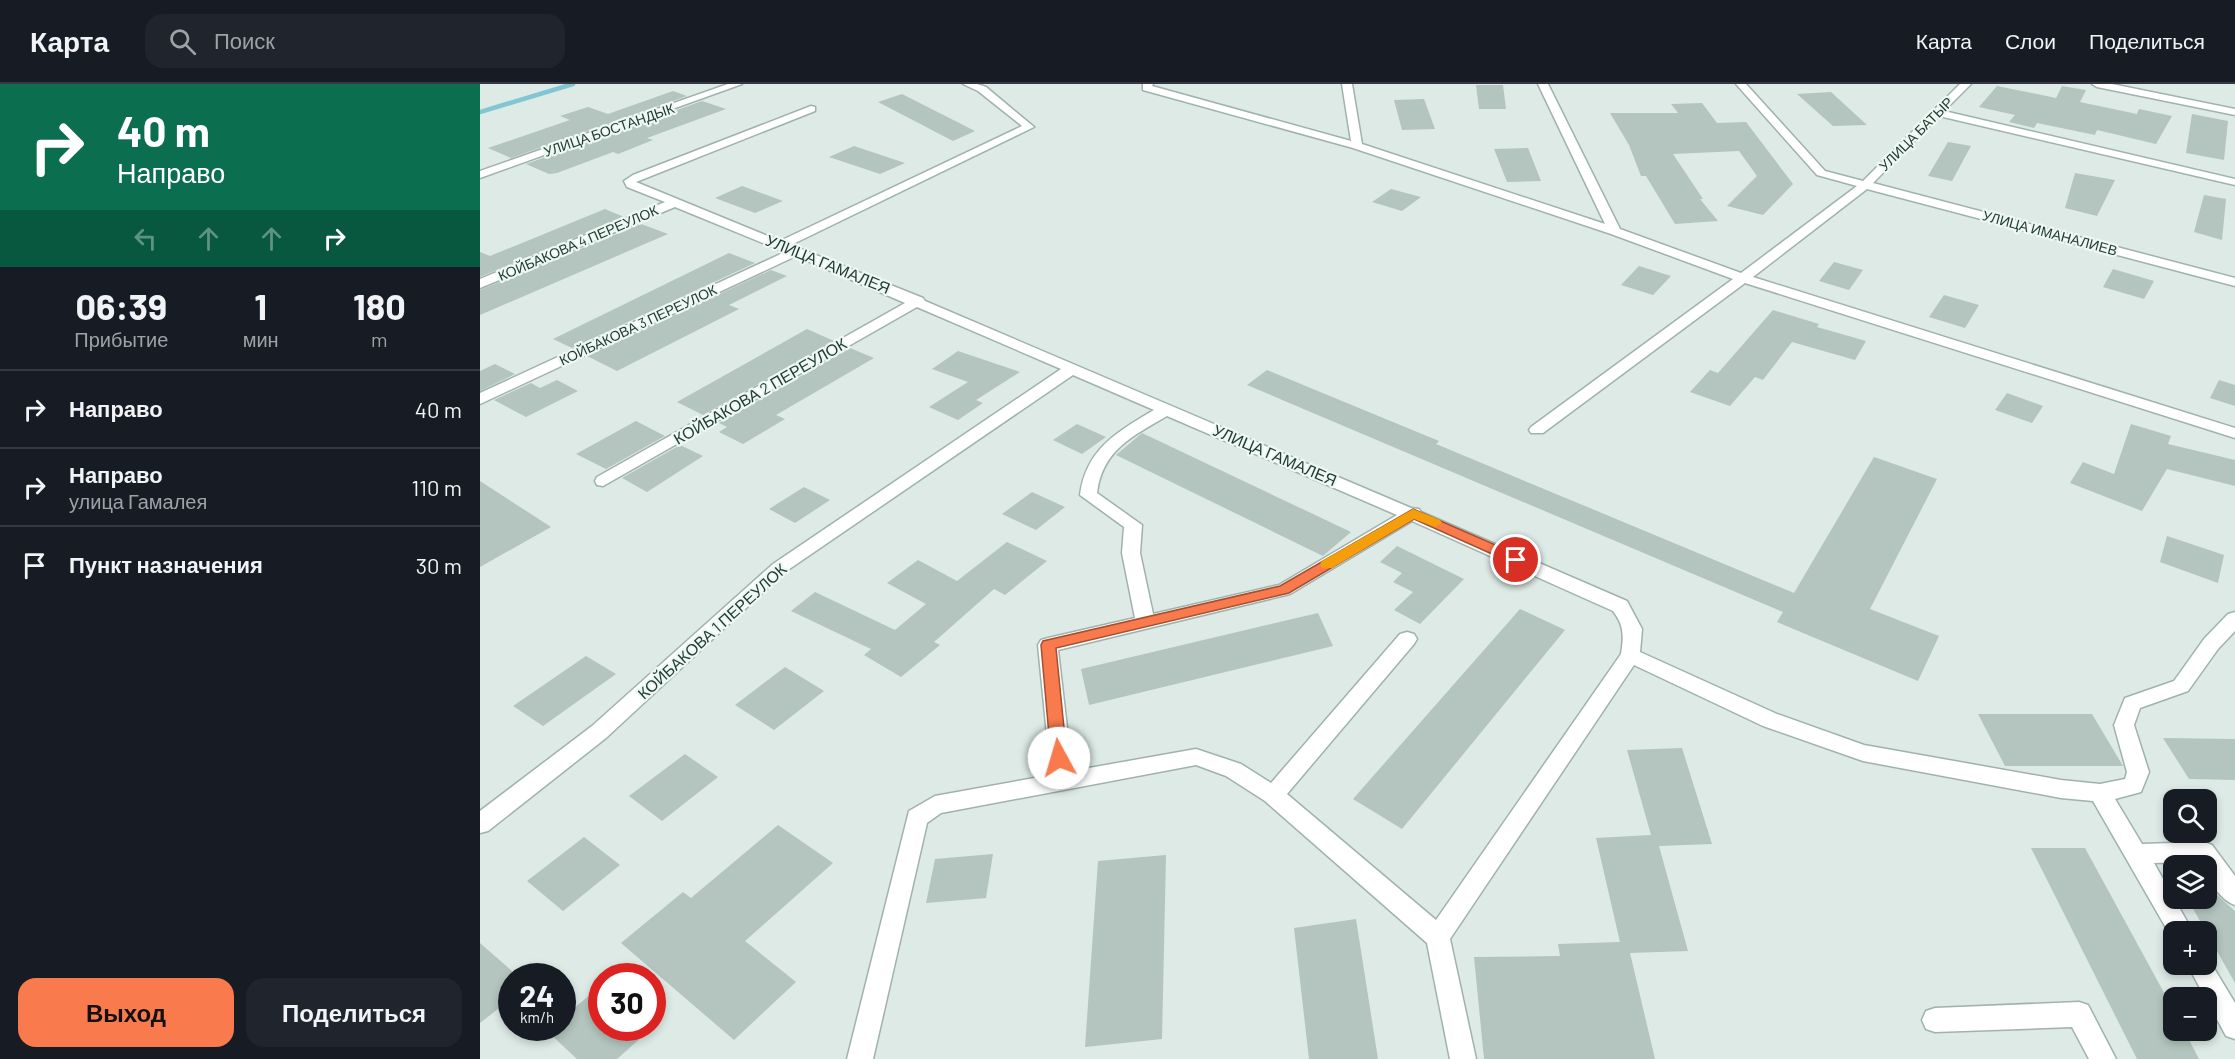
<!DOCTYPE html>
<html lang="ru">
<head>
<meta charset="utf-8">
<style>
	body { margin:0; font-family:Barlow,sans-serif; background:#20242c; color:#f1f3f6; height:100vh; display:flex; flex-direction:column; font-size:22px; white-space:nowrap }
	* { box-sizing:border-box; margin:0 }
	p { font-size:20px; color:#9ea1a6 }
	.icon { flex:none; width:33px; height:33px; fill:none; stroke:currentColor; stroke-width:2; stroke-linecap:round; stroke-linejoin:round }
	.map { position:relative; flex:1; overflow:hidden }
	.panel { display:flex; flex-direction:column; background:#171b24; width:480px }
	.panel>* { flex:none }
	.top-card { background:#0b6e4f; color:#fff; overflow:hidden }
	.tools { position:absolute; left:1683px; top:705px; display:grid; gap:12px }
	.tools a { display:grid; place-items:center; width:54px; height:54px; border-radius:12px; background:#171b24; box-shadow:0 3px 9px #0003; font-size:30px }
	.speed { position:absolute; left:18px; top:879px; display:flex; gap:12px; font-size:30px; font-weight:700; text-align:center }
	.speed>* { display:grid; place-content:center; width:78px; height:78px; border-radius:50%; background:#171b24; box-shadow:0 3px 9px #0003; line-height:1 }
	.speed small { font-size:15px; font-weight:400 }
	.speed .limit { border:9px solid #d22; background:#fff; color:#111 }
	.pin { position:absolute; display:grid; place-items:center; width:51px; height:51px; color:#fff; margin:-26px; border:3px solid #fff; border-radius:50%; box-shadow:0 2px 6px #0007 }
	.me { position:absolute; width:66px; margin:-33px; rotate:354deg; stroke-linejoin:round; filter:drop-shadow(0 0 4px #0008) }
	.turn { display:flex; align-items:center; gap:21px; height:126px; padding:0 18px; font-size:27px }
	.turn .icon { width:78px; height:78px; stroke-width:2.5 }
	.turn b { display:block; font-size:42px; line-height:51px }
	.lanes { display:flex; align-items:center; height:57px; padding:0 18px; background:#0003; justify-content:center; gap:30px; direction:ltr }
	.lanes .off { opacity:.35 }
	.eta { display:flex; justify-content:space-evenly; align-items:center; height:102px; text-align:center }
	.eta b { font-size:36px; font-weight:700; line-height:42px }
	.action { display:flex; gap:12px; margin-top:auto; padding:12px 18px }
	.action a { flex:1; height:69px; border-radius:18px; background:#f97a4d; color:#111; font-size:24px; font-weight:700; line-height:69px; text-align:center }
	.action a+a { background:#20242c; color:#f1f3f6 }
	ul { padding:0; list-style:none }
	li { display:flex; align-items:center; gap:18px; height:78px; padding:0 18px; border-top:2px solid #363941 }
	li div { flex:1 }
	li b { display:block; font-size:22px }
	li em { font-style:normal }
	header { display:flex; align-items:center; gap:36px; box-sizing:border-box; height:84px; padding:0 30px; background:#171b24; border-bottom:2px solid #363941 }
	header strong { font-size:28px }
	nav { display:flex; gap:33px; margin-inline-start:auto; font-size:21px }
	.search { width:420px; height:54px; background:#20242c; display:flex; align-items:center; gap:15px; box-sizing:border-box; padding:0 21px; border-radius:18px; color:#9ea1a6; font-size:22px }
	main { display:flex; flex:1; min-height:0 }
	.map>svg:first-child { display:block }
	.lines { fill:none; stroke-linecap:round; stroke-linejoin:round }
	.stream { stroke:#82c5d3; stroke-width:4.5 }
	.building { fill:#b3c5be }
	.minor-casing { stroke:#a0b2ac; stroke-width:3 }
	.minor { fill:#fff; fill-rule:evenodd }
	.route { fill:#f97a4d; stroke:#a24f32; stroke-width:1.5 }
	.slow { fill:#f59e0b }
	.labels { text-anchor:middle; stroke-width:4.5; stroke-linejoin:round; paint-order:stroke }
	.far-street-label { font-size:14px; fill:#1e3a33; stroke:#eef7f2 }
	.street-label { font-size:16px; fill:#1e3a33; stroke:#eef7f2 }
</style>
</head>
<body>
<header>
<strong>Карта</strong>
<div class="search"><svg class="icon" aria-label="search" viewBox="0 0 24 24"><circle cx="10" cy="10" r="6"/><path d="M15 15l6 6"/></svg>Поиск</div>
<nav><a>Карта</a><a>Слои</a><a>Поделиться</a></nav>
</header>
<main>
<section class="panel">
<div class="top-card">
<div class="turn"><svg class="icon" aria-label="right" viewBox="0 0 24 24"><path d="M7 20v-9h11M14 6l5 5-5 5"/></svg><div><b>40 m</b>Направо</div></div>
<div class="lanes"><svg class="icon off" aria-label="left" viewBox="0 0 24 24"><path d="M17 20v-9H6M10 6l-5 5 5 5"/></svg><svg class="icon off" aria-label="ahead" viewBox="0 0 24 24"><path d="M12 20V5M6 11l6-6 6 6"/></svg><svg class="icon off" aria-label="ahead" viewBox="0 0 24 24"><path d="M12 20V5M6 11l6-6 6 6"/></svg><svg class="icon" aria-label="right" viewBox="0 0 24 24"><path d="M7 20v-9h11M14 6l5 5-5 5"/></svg></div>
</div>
<div class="eta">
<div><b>06:39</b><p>Прибытие</p></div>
<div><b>1</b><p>мин</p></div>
<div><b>180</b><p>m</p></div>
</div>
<ul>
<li><svg class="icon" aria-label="right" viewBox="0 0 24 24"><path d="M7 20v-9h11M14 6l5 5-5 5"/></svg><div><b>Направо</b></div><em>40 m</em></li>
<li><svg class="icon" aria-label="right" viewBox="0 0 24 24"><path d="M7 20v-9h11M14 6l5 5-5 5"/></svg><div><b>Направо</b><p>улица Гамалея</p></div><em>110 m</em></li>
<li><svg class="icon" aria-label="arrive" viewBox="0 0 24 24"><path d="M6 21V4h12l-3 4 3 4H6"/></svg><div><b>Пункт назначения</b></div><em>30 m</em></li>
</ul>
<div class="action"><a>Выход</a><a>Поделиться</a></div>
</section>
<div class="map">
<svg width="1755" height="975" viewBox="0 0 1755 975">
	<rect width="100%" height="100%" fill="#ddeae5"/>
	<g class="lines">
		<path class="stream" d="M0,28L93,0"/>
	</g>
	<path class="building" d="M996,1H1023L1026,25H999Z
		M1517,2L1576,14L1582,2L1606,6L1600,18L1657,30L1659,25L1692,32L1676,60L1617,46L1615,51L1557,39L1554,44L1529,38L1535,31L1499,23Z
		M193,7L207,12L31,74L8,64L90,36L80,32L108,23L128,30Z
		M1351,8L1387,41L1353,42L1317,10Z
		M422,10L495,47L473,57L398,18Z
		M944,15L955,45L922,46L914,16Z
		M222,17L246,25L167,54L173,56L138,70L133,68L77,89L69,90L46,80Z
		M1222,19L1237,39L1266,38L1313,100L1283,131L1247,122L1277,92L1259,67L1193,70L1223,115H1220L1238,137L1195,140L1166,92H1161L1149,61L1130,29H1198L1191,20Z
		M1712,30L1748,37L1744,76L1706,69Z
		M1468,58L1491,62L1472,97L1448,92Z
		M374,62L425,79L400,90L349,73Z
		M1048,64L1061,97L1027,98L1014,65Z
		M1595,89L1635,96L1617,132L1585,124Z
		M262,102L303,117L275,129L235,114Z
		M911,105L941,113L922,127L892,118Z
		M1724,111L1746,115L1742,156L1714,148Z
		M125,125L144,133L0,193V168L10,172Z
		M161,140L188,150L0,231V206Z
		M249,169L275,179L92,264L73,255Z
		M1354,178L1383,186L1369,206L1339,197Z
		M1159,182L1191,192L1173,211L1141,201Z
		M1633,185L1674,197L1664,215L1623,203Z
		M291,186L307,192L249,221L259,225L137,287L107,272Z
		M1464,211L1499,221L1485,244L1449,233Z
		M1293,226L1339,240L1337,243L1386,257L1375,276L1312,258L1283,296L1275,293L1250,322L1210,308L1230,286L1238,289Z
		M327,245L354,257L223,331L197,318Z
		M370,264L394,274L296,331L305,335L263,360L239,348L247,343L239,339Z
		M478,267L540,288L496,316L503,319L478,336L449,323L488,298L452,285Z
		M15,280L35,290L0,307V287Z
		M787,286L959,357L956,360L1314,509L1394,373L1457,395L1390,525L1459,552L1438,597L1297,538L1303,528L767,301Z
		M77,296L98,307L46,333L14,316L51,299L60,304Z
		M1739,296L1755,301V322L1730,314Z
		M1527,309L1563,322L1552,339L1515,326Z
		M156,337L185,352L126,385L96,370Z
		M597,340L626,353L602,370L573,356Z
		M1651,340L1691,352L1688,360L1755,376V402L1687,385L1662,427L1590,399L1603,378L1634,390Z
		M662,349L871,448L843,472L636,371Z
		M200,361L223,372L167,408L142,394Z
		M0,397L71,443L0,483Z
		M324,403L350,416L315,439L289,425Z
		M552,408L585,423L556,446L522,430Z
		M1687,452L1744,471L1738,499L1680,478Z
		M527,458L567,477L525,511L514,505L454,558L460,561L421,593L384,571L391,565L311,527L335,508L415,546L446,520L407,499L438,476L477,497Z
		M917,462L984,495L940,540L914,526L933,508L913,498L922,489L900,478Z
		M1040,525L1085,546L922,745L873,715Z
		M838,529L853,562L609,621L601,585Z
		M106,572L136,590L63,642L33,622Z
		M305,583L344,607L294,646L255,621Z
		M1498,630H1612L1643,682H1525Z
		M1683,654L1755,655V696L1709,695Z
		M1202,664L1232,760L1179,762L1208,867L1150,869L1175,975H1004L994,873L1080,872L1078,860L1140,858L1116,754L1171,751L1147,666Z
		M205,670L238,693L182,737L149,712Z
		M298,741L353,779L265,857L316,898L254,956L141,859L203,808L211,814Z
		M104,753L140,781L83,827L47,797Z
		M1551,764H1605L1694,927V946H1704L1719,975H1657Z
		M513,770L506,814L446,819L455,775Z
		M686,771L682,955L605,963L618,777Z
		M1726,794L1738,812L1755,827V899L1707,814H1726Z
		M876,835L898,975H829L814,844Z
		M0,859L32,887V914L0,939Z
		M122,901V944H172L137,975H97L67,947L71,944H82V934Z"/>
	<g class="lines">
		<g class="minor-casing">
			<path id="minor" d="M248,0H262L0,94V87Z
				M483,0H497L506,3L554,43L311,161L443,214L445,217L931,424L939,425L941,428L1147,517L1162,545L1160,568L1297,630L1384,661L1581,696L1620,700L1645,695L1647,688L1634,641L1645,614L1694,597L1724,555L1748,530L1755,528V547L1738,565L1708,607L1660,624L1654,641L1669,688L1661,708L1635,715L1662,760L1724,758L1732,761L1755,792V821C1742,817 1726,796 1726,782H1721L1718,778L1674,779L1713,848H1694L1693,856L1613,717L1581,714L1383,677L1283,642L1154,581L970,855L996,975H970L947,859L785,717L746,692L716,681L461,729L447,739L393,975H367L429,727L455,712L571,691L558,561L561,556L568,554L655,534L642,469L644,443L600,411C606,365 637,348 674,326L593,291L305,488L126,654L8,747L0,749V727L112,642L293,480L581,285L437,223L123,402L117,401L115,397L117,393L425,219L316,172L0,320V309L305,168L195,123L0,204V195L185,118L147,103L144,97L153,91L331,22L335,23V27L156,98L300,157L542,42L498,7ZM687,332L917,431L799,501L673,530L660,469L662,441L617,409C622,366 653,352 687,332ZM932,437L1133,527C1144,541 1144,552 1141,570L956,836L807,710L934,560L937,555L934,550L927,548L920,550L791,699L761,680L716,665L592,687L578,566L810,510Z
				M663,0H673L672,2L871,57L862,0H872L882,60L1125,140L1058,0H1068L1140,145L1261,189L1377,102L1337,91L1256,0H1266L1345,87L1383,97L1480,0H1491L1464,27L1755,95V101L1459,32L1393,99L1755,194V202L1387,105L1273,193L1755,344V354L1265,199L1063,349H1051L1049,346L1051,343L1253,195L1131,150L873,64L663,6Z
				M1612,0H1632L1755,25V31L1617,3Z
				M1726,871L1755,919V955L1746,952L1707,880H1726Z
				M1599,918L1608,921L1636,975H1609L1592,943L1455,948L1446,945L1442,936L1446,927L1455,924Z"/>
		</g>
		<use href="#minor" class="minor"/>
	</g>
	<path class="route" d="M933,425L1041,472L1043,476L1036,480L1032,479L934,435L809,509L576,564L587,674L585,679L579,681L574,679L571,674L561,561L563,557L800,502Z"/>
	<path class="slow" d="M933,425L960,436L962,439L955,443L934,435L852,484H842L840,480L842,477Z"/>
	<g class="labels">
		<g class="far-street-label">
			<text transform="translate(129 46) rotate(-19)" y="5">УЛИЦА БОСТАНДЫК</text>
			<text transform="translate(1436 50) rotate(-45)" y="5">УЛИЦА БАТЫР</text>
			<text transform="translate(1570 149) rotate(15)" y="5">УЛИЦА ИМАНАЛИЕВ</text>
			<text transform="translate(98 159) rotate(-23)" y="5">КОЙБАКОВА 4 ПЕРЕУЛОК</text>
			<text transform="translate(158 241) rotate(-25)" y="5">КОЙБАКОВА 3 ПЕРЕУЛОК</text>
		</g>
		<g class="street-label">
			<text transform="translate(348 180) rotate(22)" y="6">УЛИЦА ГАМАЛЕЯ</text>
			<text transform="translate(280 307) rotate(-30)" y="6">КОЙБАКОВА 2 ПЕРЕУЛОК</text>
			<text transform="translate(795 371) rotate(23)" y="6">УЛИЦА ГАМАЛЕЯ</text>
			<text transform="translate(232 547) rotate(-42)" y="6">КОЙБАКОВА 1 ПЕРЕУЛОК</text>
		</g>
	</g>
</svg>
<div class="tools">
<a><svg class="icon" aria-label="search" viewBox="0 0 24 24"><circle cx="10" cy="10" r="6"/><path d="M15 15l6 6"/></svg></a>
<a><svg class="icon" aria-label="layers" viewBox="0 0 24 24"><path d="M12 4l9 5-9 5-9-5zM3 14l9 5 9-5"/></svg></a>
<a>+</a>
<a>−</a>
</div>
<div class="speed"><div>24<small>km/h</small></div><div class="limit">30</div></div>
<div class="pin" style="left:1036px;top:476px;background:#d93025"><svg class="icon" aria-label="arrive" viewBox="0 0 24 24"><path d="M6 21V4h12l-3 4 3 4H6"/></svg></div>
<svg class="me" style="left:579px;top:674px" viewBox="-20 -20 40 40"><circle r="19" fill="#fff"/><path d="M0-13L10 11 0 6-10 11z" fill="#f97a4d"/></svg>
</div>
</main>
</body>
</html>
